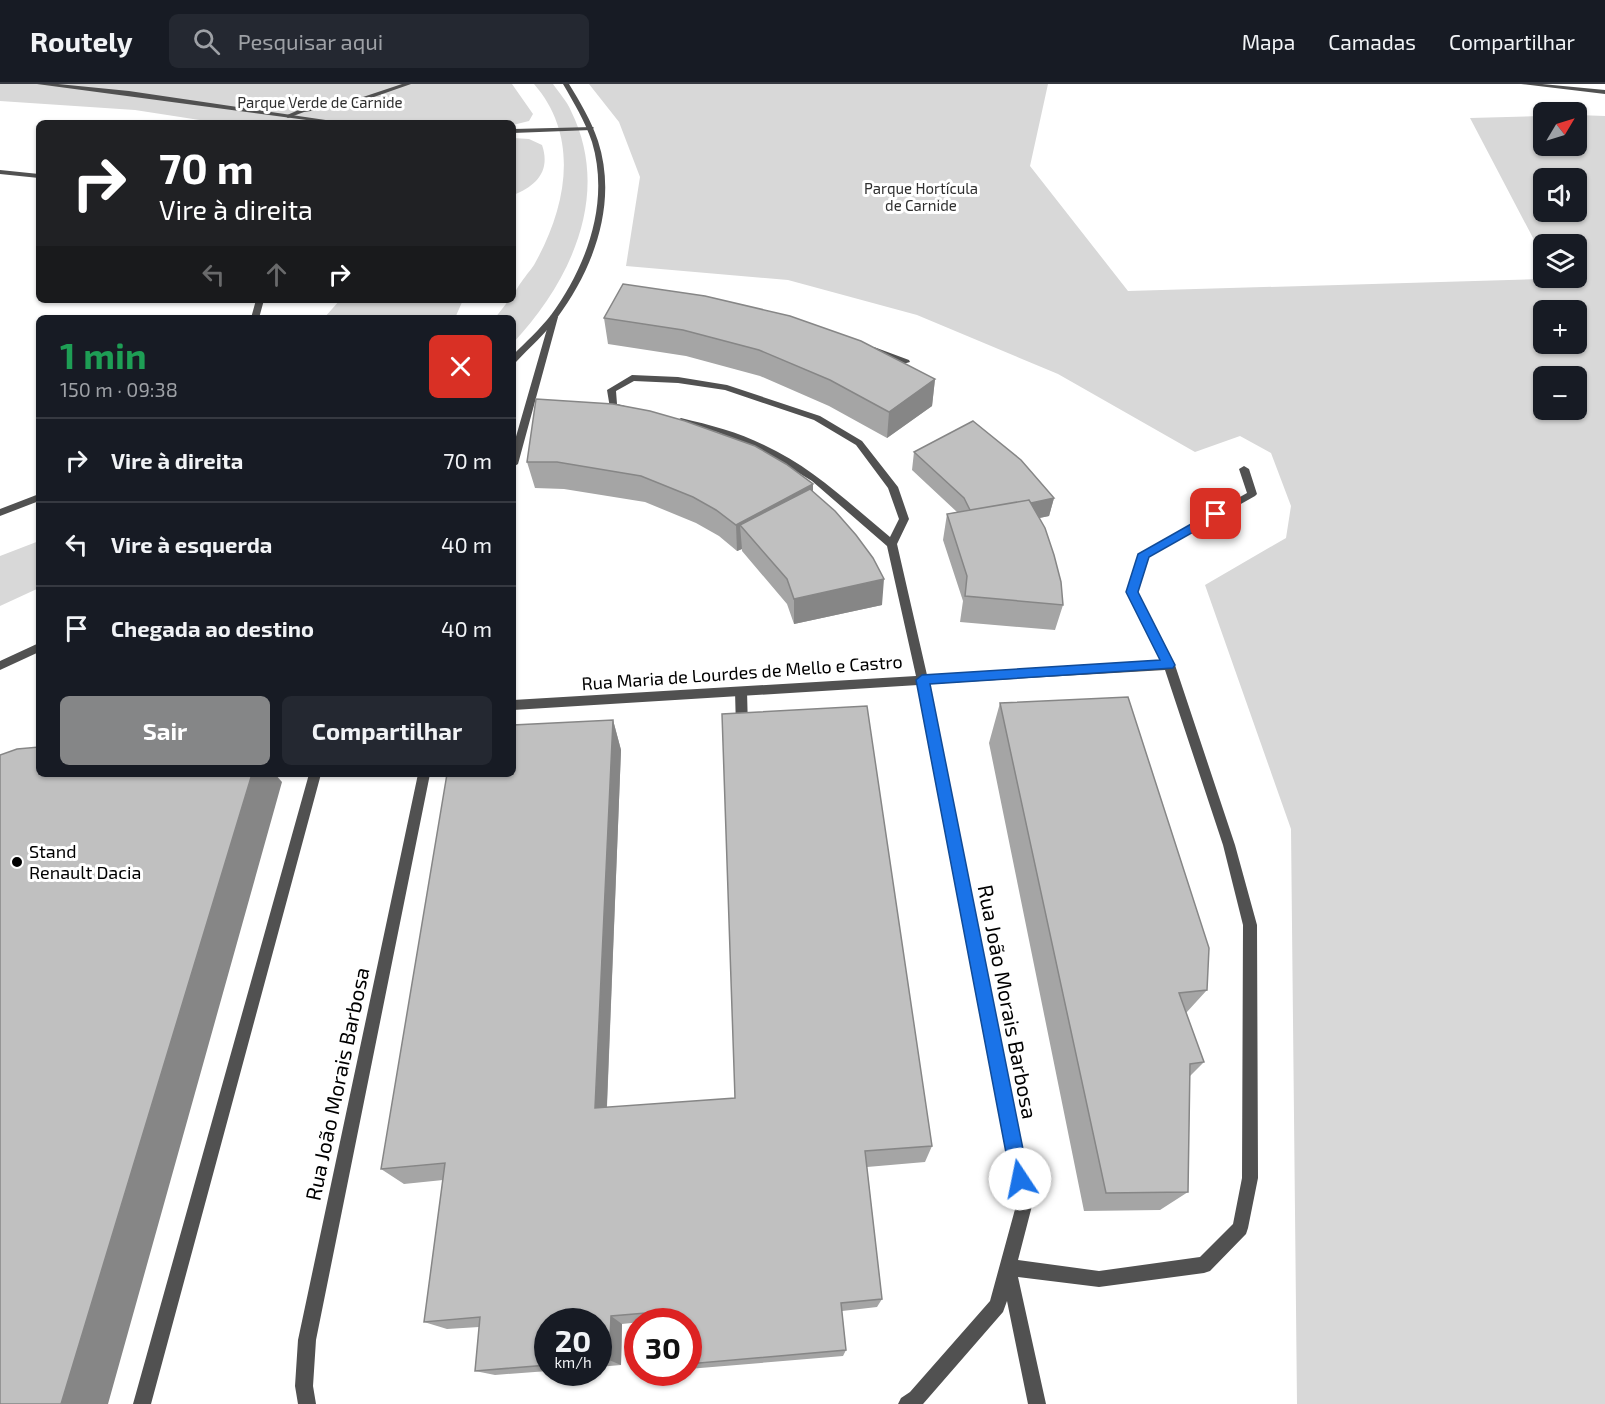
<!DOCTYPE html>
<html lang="pt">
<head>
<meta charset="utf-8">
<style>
	body { margin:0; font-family:"Exo 2",sans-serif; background:#242831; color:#f1f3f6; height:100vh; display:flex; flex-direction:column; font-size:22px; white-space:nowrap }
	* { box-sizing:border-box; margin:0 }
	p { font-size:20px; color:#9ea1a6 }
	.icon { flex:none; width:33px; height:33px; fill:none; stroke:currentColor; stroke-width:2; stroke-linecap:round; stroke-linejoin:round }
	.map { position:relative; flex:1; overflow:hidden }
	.drawer { position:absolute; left:36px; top:231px; width:480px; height:462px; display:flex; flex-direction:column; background:#171b24; border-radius:9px; box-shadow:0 2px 4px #0004 }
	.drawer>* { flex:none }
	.guide { position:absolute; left:36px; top:36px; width:480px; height:183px; border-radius:9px; box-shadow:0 2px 4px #0004; background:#202124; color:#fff; overflow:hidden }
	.needle { width:39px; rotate:52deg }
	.tools { position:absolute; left:1533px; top:18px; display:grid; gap:12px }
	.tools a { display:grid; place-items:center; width:54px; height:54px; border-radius:9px; background:#171b24; box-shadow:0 2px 4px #0004; font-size:30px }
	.speed { position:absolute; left:534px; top:1224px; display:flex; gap:12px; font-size:30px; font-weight:700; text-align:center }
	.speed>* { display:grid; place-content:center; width:78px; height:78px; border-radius:50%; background:#171b24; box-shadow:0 2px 4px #0004; line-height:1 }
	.speed small { font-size:15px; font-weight:400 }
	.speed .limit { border:9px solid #d22; background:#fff; color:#111 }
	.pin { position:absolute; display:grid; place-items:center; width:51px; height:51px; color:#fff; margin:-26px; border-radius:12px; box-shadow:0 3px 9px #0006 }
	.me { position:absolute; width:66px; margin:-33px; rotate:349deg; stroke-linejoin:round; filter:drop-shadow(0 0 4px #0008) }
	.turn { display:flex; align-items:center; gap:21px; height:126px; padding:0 24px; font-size:27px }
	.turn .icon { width:78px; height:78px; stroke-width:2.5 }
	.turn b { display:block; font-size:42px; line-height:51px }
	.lanes { display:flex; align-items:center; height:57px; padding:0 24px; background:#0003; justify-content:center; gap:30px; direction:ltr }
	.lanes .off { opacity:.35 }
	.round { display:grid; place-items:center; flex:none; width:63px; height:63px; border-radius:9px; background:#242831 }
	.head { display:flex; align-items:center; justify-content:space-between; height:102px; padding:0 24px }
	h1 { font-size:36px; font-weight:700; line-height:45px; color:#1e9e55 }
	.cta { display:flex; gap:12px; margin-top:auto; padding:12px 24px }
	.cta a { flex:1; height:69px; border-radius:9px; background:#858687; color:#fff; font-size:24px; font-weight:700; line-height:69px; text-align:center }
	.cta a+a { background:#242831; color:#f1f3f6 }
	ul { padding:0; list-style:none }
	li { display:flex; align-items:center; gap:18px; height:84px; padding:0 24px; border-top:2px solid #363941 }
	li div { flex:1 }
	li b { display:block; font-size:22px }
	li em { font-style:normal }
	header { display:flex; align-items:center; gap:36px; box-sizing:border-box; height:84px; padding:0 30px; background:#171b24; border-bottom:2px solid #363941 }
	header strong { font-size:28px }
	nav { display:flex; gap:33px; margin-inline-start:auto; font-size:21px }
	.search { width:420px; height:54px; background:#242831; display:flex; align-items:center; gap:15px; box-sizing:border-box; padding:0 21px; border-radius:9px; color:#9ea1a6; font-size:22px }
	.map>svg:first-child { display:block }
	.green { fill:#d8d8d8; fill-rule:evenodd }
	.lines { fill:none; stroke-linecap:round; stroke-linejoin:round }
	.service { fill:#515151; fill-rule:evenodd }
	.pedestrian { fill:#515151; fill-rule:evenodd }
	.minor { fill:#515151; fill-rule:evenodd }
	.tertiary { fill:#515151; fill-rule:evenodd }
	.wall { fill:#a5a5a5 }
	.shaded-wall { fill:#868686 }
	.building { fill:#c0c0c0; stroke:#868686; stroke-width:1.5 }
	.route { fill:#1a73e8; stroke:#114b97; stroke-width:1.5 }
	.poi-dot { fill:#000; stroke:#fff; stroke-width:2 }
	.labels { text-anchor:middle; stroke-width:6; stroke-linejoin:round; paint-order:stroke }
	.far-park-label { font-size:15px; fill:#2f2f2f; stroke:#fff }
	.street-label { font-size:18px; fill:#000; stroke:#fff }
	.poi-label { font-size:18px; fill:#000; stroke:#fff; text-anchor:start }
	.near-street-label { font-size:21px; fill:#000; stroke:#fff }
</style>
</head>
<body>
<header>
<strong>Routely</strong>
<div class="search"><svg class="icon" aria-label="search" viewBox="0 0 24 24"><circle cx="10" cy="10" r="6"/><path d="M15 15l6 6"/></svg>Pesquisar aqui</div>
<nav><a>Mapa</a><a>Camadas</a><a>Compartilhar</a></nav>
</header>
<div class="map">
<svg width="1605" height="1320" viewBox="0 0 1605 1320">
	<rect width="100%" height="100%" fill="#fff"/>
	<path class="green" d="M0,0H512L533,30L529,37L513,41L219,39L135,26L0,17Z
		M534,0H553C559,9 567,17 571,27C612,110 571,197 513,259V234H495L509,216H513C513,206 528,190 534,181C566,124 581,54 534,0Z
		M589,0H1048L1030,82L1128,207L1576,194V160H1544L1543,173L1470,34L1543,32L1544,62H1576L1577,31L1605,32V1320H1297L1291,745L1205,501L1286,454L1291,422L1271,369L1240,352L1195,368L1058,290L917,231L788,196L626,182L640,93L619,38ZM1576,94V128H1544V94ZM1576,226V260H1544V226ZM1576,292V326H1544V292Z
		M513,54L529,55L542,61C551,87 536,102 513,111Z
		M340,216H463L455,234H324Z
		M39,457V504L0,522V472Z"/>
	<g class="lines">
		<path class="service" d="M37,0H58L129,7L346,39H329Z
			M1521,0H1542L1605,6V10Z
			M593,43L594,44L591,46L513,49V45Z
			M0,86L39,90V94L0,90Z
			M256,216H264L259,234H251Z
			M874,263L909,276L910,278L903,280L871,268L870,266Z
			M39,410V417L0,432V425Z
			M741,603L747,607L748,645L746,648H738L736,645L735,607Z
			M309,690H321L151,1320H133Z"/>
		<path class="pedestrian" d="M402,0H411L351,21L304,28L288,34L285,32L303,24L348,18Z"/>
		<path class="minor" d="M551,231L558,233L518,380L513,383V363Z
			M632,291L678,293L727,301L820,332L862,357L898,403L909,435L897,460L927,591L1161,577L1127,508L1139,470L1247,409L1239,385L1244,382L1249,385L1257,410L1255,412L1149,472L1137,508L1175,581L1235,761L1257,841L1258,1094L1248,1144L1246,1150L1210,1187L1204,1189L1099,1203L1018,1193L1046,1320H1028L1007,1217L1003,1228L923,1320H898L901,1314L910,1308L990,1217L1017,1118L918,601L513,626V616L916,592L887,462L812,397L759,365L717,348L678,339L676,337L681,334C710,341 738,348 764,361C812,383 850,420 890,453L899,435L888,404L856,361L814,336L725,306L678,299L634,297L616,307L617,320L629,323V327L610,324L607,306ZM1165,586L1223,761L1243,841L1242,1094L1233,1140L1200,1173L1099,1187L1018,1176L1033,1118L929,600Z
			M418,690H430L316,1256L313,1302L316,1320H298L295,1302L298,1256Z"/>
		<path class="tertiary" d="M563,0H569C580,18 591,36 598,57C618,119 594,184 557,234C545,250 530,263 516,278L513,279V271C526,258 540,245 551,231C587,182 610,118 592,58C585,37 574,19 563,0Z
			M39,559V568L0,586V577Z"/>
	</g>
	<path class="wall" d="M623,200L935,295L932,322L887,354L829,322L760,292L686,272L608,260L604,234Z
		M536,315L813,400V408L882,521L794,540L787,520L742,467V465L737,467L719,452L696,439L645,418L564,405L535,404L527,378Z
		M914,368L1054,414L1049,432L1039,434L1063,521L1055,546L960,538L963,517L943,456L947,430L957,428L912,386Z
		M1000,619L1207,906L1186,929L1204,978L1190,992L1188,1108L1160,1126L1084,1127L989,659Z
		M613,636L621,666L607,1023L932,1062L925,1078L867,1083L882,1215L877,1223L842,1227L846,1266L843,1272L688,1285V1238L669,1235L622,1240L621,1281L598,1283V1238H548V1287L495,1291L475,1287L479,1243L447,1245L424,1238L443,1096L404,1100L381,1085Z"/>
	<path class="shaded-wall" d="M935,295L932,322L887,354L889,328Z
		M813,400V427L740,441L742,465L737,467L736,441Z
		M1054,414L1049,432L969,449L973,431Z
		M884,495L882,521L794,540V515Z
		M613,636L621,666L606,1042L595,1024Z
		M252,690H275L282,698L108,1320H61Z
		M611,1232L622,1240L621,1281L609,1276Z"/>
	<path class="building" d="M623,200L705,212L790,232L861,257L935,295L889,328L830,296L759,266L683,246L604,234Z
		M536,315L613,320L650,327L685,337L755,362L786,380L813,400L736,441L716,426L693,413L641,392L557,378H527Z
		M973,337L1021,376L1054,414L1031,419L1029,416L970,426L964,414L914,368Z
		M810,405L835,427L856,451L873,474L884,495L794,515L787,495L740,441Z
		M1029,416L1045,444L1054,471L1061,498L1063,521L965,512L967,492L947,430Z
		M1128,613L1209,864L1207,906L1179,909L1204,978L1190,980L1188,1108L1106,1109L1000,619Z
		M867,622L932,1062L865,1067L882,1215L841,1219L846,1266L688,1280V1238H669V1227L611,1232L609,1276L598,1277V1238H548V1281L475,1287L480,1233L424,1238L445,1079L381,1085L447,690H513V641L613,636L595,1024L735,1014L722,630Z
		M39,663V690H252L61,1320H0V671L17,665Z"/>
	<path class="route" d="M1216,426L1222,430L1220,433L1149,473L1138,508L1175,581L1173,584L930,600L1029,1095L1027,1102L1020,1104L1014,1102L1011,1095L916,596L922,591L1160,576L1126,508L1138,470Z"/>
	<circle class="poi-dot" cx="17" cy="778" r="6"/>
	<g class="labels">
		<g class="far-park-label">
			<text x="320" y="24">Parque Verde de Carnide</text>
			<text x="921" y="110">Parque Hortícula<tspan x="921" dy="17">de Carnide</tspan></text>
		</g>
		<g class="street-label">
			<text transform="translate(742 589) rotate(-4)" y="6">Rua Maria de Lourdes de Mello e Castro</text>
		</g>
		<g class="poi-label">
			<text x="29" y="774">Stand<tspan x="29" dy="21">Renault Dacia</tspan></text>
		</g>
		<g class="near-street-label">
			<text transform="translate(1007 918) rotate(79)" y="7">Rua João Morais Barbosa</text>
			<text transform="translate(338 1000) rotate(-78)" y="7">Rua João Morais Barbosa</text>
		</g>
	</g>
</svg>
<div class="tools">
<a><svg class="needle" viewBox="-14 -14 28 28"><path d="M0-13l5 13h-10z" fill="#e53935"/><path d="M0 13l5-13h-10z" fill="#9ea1a6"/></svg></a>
<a><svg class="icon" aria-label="sound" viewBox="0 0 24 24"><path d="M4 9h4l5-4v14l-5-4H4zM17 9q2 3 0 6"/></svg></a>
<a><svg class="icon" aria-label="layers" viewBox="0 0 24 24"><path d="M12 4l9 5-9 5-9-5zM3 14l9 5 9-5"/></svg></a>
<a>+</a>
<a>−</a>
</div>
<div class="speed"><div>20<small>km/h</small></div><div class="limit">30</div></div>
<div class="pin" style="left:1216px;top:430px;background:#d93025"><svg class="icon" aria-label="arrive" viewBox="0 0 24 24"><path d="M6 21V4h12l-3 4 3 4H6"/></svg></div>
<svg class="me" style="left:1020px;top:1095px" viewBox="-20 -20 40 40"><circle r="19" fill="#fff"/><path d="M0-13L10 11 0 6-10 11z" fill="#1a73e8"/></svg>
<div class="guide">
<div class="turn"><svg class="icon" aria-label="right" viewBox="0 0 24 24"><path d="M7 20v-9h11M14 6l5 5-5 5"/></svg><div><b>70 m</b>Vire à direita</div></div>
<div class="lanes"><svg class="icon off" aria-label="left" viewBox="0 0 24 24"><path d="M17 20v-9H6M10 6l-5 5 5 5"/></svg><svg class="icon off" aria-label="ahead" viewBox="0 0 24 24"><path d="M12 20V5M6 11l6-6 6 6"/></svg><svg class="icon" aria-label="right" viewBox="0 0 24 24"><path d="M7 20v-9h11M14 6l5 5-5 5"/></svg></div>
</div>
<section class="drawer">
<div class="head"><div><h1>1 min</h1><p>150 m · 09:38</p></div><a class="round" style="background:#d93025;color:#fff"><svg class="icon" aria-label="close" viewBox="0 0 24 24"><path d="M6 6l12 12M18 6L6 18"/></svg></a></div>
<ul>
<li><svg class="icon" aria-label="right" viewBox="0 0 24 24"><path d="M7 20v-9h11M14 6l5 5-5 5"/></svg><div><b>Vire à direita</b></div><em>70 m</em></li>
<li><svg class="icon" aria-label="left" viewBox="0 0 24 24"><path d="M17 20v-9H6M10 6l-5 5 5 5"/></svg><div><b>Vire à esquerda</b></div><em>40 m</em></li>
<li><svg class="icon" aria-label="arrive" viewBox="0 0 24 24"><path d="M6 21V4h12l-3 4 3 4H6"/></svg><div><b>Chegada ao destino</b></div><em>40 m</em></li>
</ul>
<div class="cta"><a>Sair</a><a>Compartilhar</a></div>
</section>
</div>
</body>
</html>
